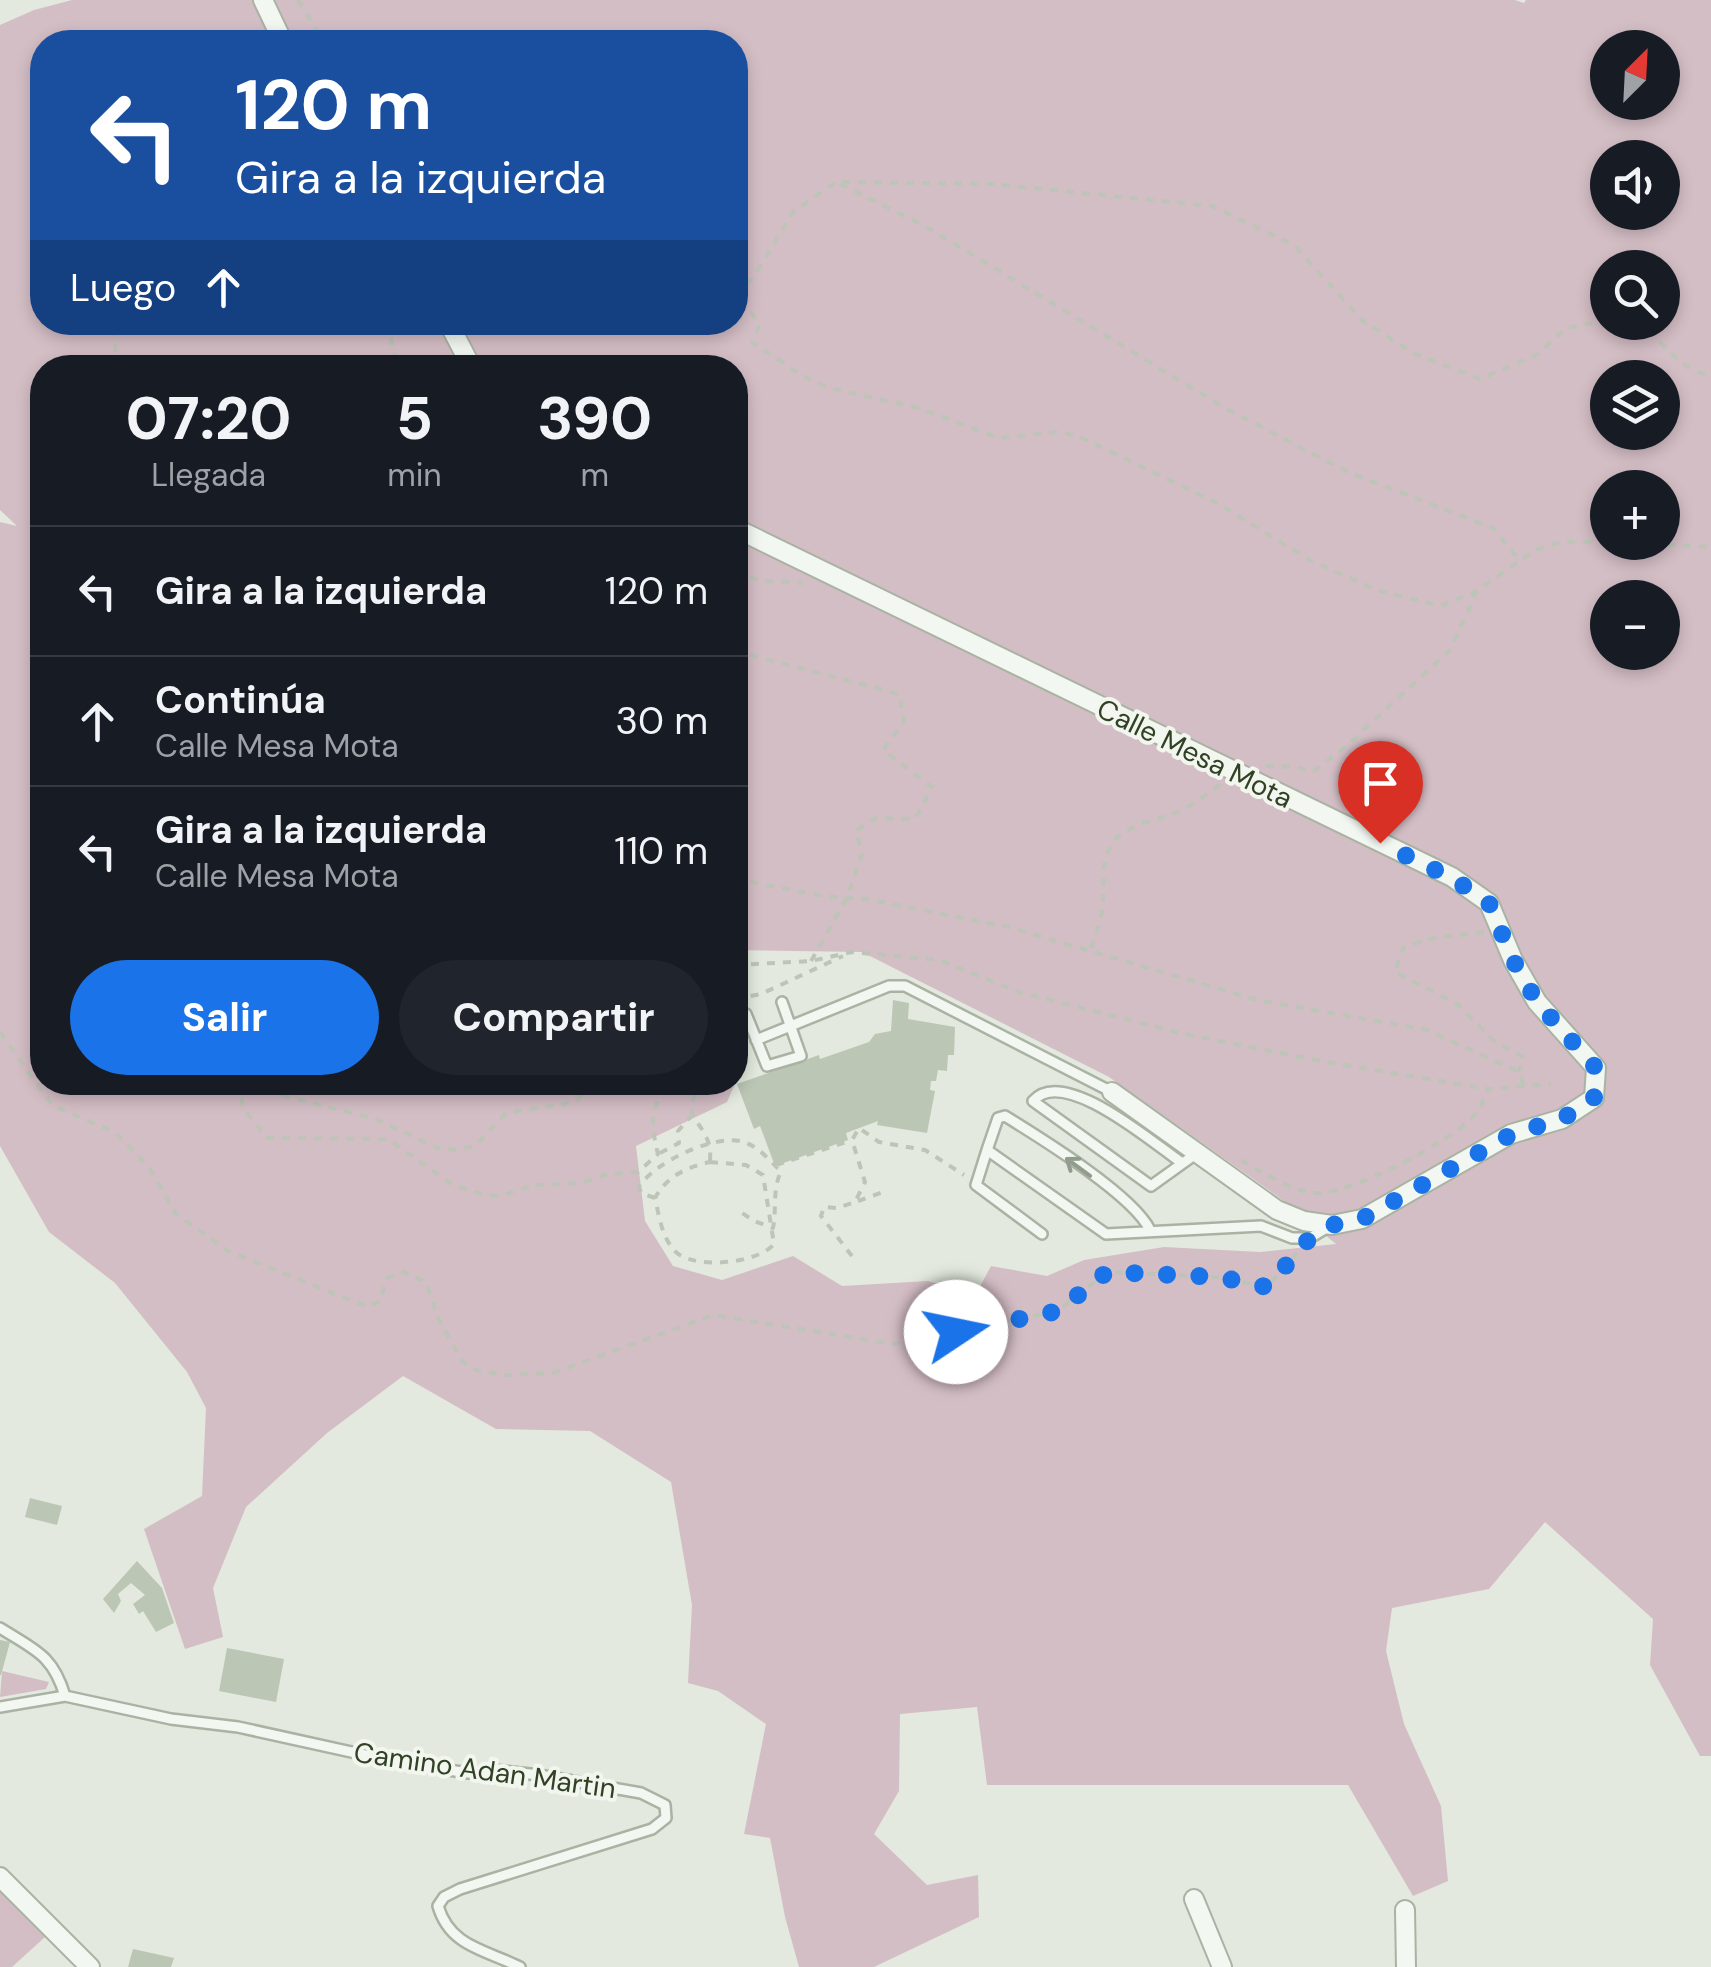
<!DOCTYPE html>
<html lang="es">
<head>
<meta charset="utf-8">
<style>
	body { margin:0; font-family:"DM Sans",sans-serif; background:#20242c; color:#f1f3f6; height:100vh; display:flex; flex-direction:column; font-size:38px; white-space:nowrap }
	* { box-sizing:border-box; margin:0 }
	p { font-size:32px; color:#9ea1a6 }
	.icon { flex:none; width:55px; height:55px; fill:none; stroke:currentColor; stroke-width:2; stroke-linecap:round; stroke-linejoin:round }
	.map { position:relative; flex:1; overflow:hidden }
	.drawer { position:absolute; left:30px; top:355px; width:718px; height:740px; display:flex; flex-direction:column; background:#171b24; border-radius:40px; box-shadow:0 5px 15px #0003 }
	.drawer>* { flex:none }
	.banner { position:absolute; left:30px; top:30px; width:718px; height:305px; border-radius:40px; box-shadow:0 5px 15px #0003; background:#1a4fa0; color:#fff; overflow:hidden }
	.needle { width:65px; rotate:24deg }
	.fabs { position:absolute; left:1590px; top:30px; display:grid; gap:20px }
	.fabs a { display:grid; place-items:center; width:90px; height:90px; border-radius:50%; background:#171b24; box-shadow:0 5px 15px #0003; font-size:50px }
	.pin { position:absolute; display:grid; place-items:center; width:85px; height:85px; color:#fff; margin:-102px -42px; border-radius:50% 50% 50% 0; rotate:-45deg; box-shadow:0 0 10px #0007 }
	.pin .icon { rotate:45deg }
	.me { position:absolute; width:110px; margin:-55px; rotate:79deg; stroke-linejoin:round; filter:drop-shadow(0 0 8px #0008) }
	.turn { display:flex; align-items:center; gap:35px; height:210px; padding:0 40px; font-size:45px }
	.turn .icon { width:130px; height:130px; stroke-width:2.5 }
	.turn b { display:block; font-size:70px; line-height:85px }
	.then { display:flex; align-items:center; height:95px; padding:0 40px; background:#0003; gap:20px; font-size:38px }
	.eta { display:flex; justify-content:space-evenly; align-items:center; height:170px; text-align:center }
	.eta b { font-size:60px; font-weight:700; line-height:70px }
	.action { display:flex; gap:20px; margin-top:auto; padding:20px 40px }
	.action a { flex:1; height:115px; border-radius:60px; background:#1a73e8; color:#fff; font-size:40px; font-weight:700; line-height:115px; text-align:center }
	.action a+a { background:#20242c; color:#f1f3f6 }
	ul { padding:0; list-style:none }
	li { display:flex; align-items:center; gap:30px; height:130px; padding:0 40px; border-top:2px solid #363941 }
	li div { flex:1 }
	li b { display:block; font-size:38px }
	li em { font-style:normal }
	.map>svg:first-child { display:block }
	.green { fill:#d4bec5; fill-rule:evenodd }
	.building { fill:#bcc6b5 }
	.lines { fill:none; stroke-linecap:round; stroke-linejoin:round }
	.lane-casing { stroke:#aab3a3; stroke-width:14 }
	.street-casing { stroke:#aab3a3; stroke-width:22 }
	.path { stroke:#bdc4b8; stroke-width:4; stroke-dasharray:8 8; stroke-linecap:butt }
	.lane { stroke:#f3f7f1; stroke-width:9 }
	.street { stroke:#f3f7f1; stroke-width:18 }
	.oneway { stroke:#929c8c }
	.route { stroke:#1a73e8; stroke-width:18; stroke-dasharray:0 32.4 }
	.labels { text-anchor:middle; stroke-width:8; stroke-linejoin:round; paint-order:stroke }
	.street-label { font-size:28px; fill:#314126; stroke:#f2f6ee }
</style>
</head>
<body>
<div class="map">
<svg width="1711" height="1967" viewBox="0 0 1711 1967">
	<rect width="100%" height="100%" fill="#e3e9de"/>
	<path class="green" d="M72,0H1515L1524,3L1526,0H1711V1756H1700L1650,1665L1653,1619L1545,1522L1489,1589L1392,1608L1386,1651L1404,1724L1441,1806L1448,1881L1413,1896L1348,1785H987L977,1707L900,1714L899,1791L874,1834L927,1885L978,1875L979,1917L874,1967H799L785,1917L770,1838L744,1834L766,1724L718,1691L688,1683L692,1605L671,1482L590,1431L496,1429L403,1376L327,1433L246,1507L213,1588L223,1637L185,1649L144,1529L202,1496L206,1408L187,1372L115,1283L49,1232L0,1146V522L17,526L0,510V25L34,10ZM42,42H735V322H42ZM1608,48H1662V102H1608ZM1608,158H1662V212H1608ZM1608,268H1662V322H1608ZM42,368H735V950L862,952L1109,1077L1280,1198L1336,1244L1260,1252L1164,1247L1084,1260L1047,1276L991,1266L975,1296L928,1281L842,1286L793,1256L722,1280L673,1266L645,1221L636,1146L727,1102L738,1077L735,1070V1082H42ZM1608,378H1662V432H1608ZM1608,488H1662V542H1608ZM1608,598H1662V652H1608Z
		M2,1671L49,1682L46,1689L0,1697Z
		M0,1888L45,1937L12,1967H0Z"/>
	<path class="building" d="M893,1000L909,1003L908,1019L955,1027L954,1055H948L947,1071L938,1070L936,1081H931L930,1090L935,1091L927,1133L877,1125L878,1121L846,1133L848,1140L775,1166L760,1126L754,1129L737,1084L819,1055L820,1059L869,1042L875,1034L891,1031Z
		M30,1498L62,1506L57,1525L25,1517Z
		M137,1561L162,1588L174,1623L156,1632L143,1611L139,1614L133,1604L145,1595L131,1583L118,1594L121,1601L114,1613L103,1599Z
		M0,1640L10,1642L1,1675H0Z
		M227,1648L284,1659L276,1702L219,1691Z
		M133,1949L174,1958L171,1967H128Z"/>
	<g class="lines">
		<g class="lane-casing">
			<path id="lane" d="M746,1014L767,1066L801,1056L782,1002
				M756,1040L889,986H905L1112,1092
				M987,1150L976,1185L1042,1234
				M1182,1163C1153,1143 1063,1065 1033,1101L1151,1186L1197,1153
				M1150,1230C1133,1195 1042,1139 1005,1116L998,1118L987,1150L1106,1234L1261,1226L1292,1238H1310L1330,1226
				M0,1628C35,1650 53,1655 65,1696
				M0,1707L65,1696L171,1719L238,1727L406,1764L469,1773L495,1770L539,1775L641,1793L665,1805L666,1818L652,1829L460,1889L444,1897L438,1906C450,1947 486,1950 520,1967"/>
		</g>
		<g class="street-casing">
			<path id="street" d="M263,0L283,42
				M448,322L472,368
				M735,528L1452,877L1489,903L1513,960L1537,1002L1596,1068L1594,1098L1562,1119L1511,1134L1362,1219L1332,1225L1304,1221L1277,1210L1112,1092
				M0,1877L90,1967
				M1194,1899L1222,1967
				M1405,1910L1406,1967"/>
		</g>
		<path class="path" d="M298,0L324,42
			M840,184L925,226L1225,408L1350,473L1493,528L1520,561
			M735,294L753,278L793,212L836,182L992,184L1212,206L1294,245L1363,321L1415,354L1480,379L1538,354L1566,328L1608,320
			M735,308L752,313L759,326L752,342L803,376L829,388L919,408L999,438L1057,432L1078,436L1217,503L1310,560L1377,590L1440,606L1477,591
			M387,322L398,368
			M1635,322C1662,338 1681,373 1711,375
			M118,368L113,330L121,322
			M1619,542L1711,547
			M735,571L762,581L803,583
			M735,651L899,694L904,721L883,750L932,787L915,819L876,818L856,831L862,854L847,898L811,961
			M1266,766L1295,767L1314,771L1344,748L1450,650L1477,591L1535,550L1562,542H1608
			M735,879L824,896L866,899L1009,927L1257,1000L1427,1030L1519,1072L1525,1088
			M1484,932L1428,939L1403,948L1395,972L1457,1004L1494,1041L1523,1057L1519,1072
			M1091,948C1095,936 1100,923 1102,911C1105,893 1101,875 1106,857C1116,822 1155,823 1182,810C1196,803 1208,793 1221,784
			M735,965L811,961L852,952L939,960L1019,992L1180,1033L1315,1060L1488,1089
			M735,999L761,994L843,956
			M0,1032L52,1105L116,1133L148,1166L176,1214L228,1251L368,1307L380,1301L387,1278L403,1272L426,1282L438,1318L462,1361L476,1370L504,1375L553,1373L713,1315L893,1344L1058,1311L1107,1272L1219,1277L1267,1287L1297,1253
			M735,1067L742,1062
			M239,1082L243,1108L267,1138L388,1139L453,1185L482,1194L500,1196L534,1185L582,1183L607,1174L638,1172L658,1154C650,1123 651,1109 668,1082
			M253,1082L284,1096L376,1119L437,1148L455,1150L475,1146L506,1113L576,1102L593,1082
			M706,1082C675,1114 700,1116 709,1144C711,1150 710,1156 710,1162
			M660,1153L679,1143L678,1131L693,1114
			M1241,1160C1257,1170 1292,1190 1312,1193C1347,1197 1458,1139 1478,1111C1482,1105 1485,1096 1488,1089L1551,1084
			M710,1162L746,1165L763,1175L774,1244C758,1264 689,1271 673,1249C661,1234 659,1215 655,1198C667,1176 687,1167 710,1162Z
			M776,1165L852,1140
			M655,1198L641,1193L639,1187C654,1162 716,1133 744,1142C761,1148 768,1160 781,1171C772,1191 777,1207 773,1228L754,1221L738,1210
			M858,1201L886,1191
			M852,1256L821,1216L824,1207L837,1208L855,1202L865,1182L852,1140L859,1128L879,1142L925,1150L964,1175"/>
		<use href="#lane" class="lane"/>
		<use href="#street" class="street"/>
	</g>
	<defs><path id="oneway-shaft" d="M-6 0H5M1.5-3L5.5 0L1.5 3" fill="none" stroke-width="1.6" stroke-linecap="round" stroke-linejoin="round" transform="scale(2.5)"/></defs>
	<use class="oneway" href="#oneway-shaft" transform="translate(1078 1167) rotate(-144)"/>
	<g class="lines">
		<path class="route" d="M956,1332L1058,1311L1107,1272L1219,1277L1267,1287L1310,1238L1332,1225L1362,1219L1512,1134L1562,1119L1594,1098L1596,1068L1537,1002L1513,960L1489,903L1452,878L1380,843"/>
	</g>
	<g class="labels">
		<g class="street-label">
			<text transform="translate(1195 753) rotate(26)" y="10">Calle Mesa Mota</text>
			<text transform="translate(485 1770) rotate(8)" y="10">Camino Adan Martin</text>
		</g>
	</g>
</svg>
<div class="fabs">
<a><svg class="needle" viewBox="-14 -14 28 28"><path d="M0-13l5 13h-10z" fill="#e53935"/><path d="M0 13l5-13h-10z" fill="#9ea1a6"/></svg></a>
<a><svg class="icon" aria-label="sound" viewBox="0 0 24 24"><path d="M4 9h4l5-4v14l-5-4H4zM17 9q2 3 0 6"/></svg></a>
<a><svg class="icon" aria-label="search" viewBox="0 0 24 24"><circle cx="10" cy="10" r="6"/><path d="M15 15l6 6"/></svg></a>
<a><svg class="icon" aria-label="layers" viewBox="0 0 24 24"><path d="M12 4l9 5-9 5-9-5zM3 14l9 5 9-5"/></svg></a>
<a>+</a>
<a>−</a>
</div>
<div class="pin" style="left:1380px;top:843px;background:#d93025"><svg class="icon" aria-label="arrive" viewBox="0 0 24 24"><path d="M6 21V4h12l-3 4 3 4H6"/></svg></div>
<svg class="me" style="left:956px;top:1332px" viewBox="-20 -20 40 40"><circle r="19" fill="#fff"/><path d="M0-13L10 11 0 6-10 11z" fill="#1a73e8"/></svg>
<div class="banner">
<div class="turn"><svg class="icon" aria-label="left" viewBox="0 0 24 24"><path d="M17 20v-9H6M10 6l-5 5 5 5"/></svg><div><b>120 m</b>Gira a la izquierda</div></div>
<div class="then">Luego<svg class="icon" aria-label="ahead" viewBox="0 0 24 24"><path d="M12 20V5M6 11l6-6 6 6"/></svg></div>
</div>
<section class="drawer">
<div class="eta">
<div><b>07:20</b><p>Llegada</p></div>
<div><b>5</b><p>min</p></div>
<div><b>390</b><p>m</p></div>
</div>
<ul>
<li><svg class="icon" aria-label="left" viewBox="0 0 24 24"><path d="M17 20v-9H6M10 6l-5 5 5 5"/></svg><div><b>Gira a la izquierda</b></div><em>120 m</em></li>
<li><svg class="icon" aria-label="ahead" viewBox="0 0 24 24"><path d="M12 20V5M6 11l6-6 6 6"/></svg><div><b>Continúa</b><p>Calle Mesa Mota</p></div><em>30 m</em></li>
<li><svg class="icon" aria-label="left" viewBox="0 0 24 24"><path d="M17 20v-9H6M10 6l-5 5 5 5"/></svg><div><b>Gira a la izquierda</b><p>Calle Mesa Mota</p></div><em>110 m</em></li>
</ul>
<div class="action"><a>Salir</a><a>Compartir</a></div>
</section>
</div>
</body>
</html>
